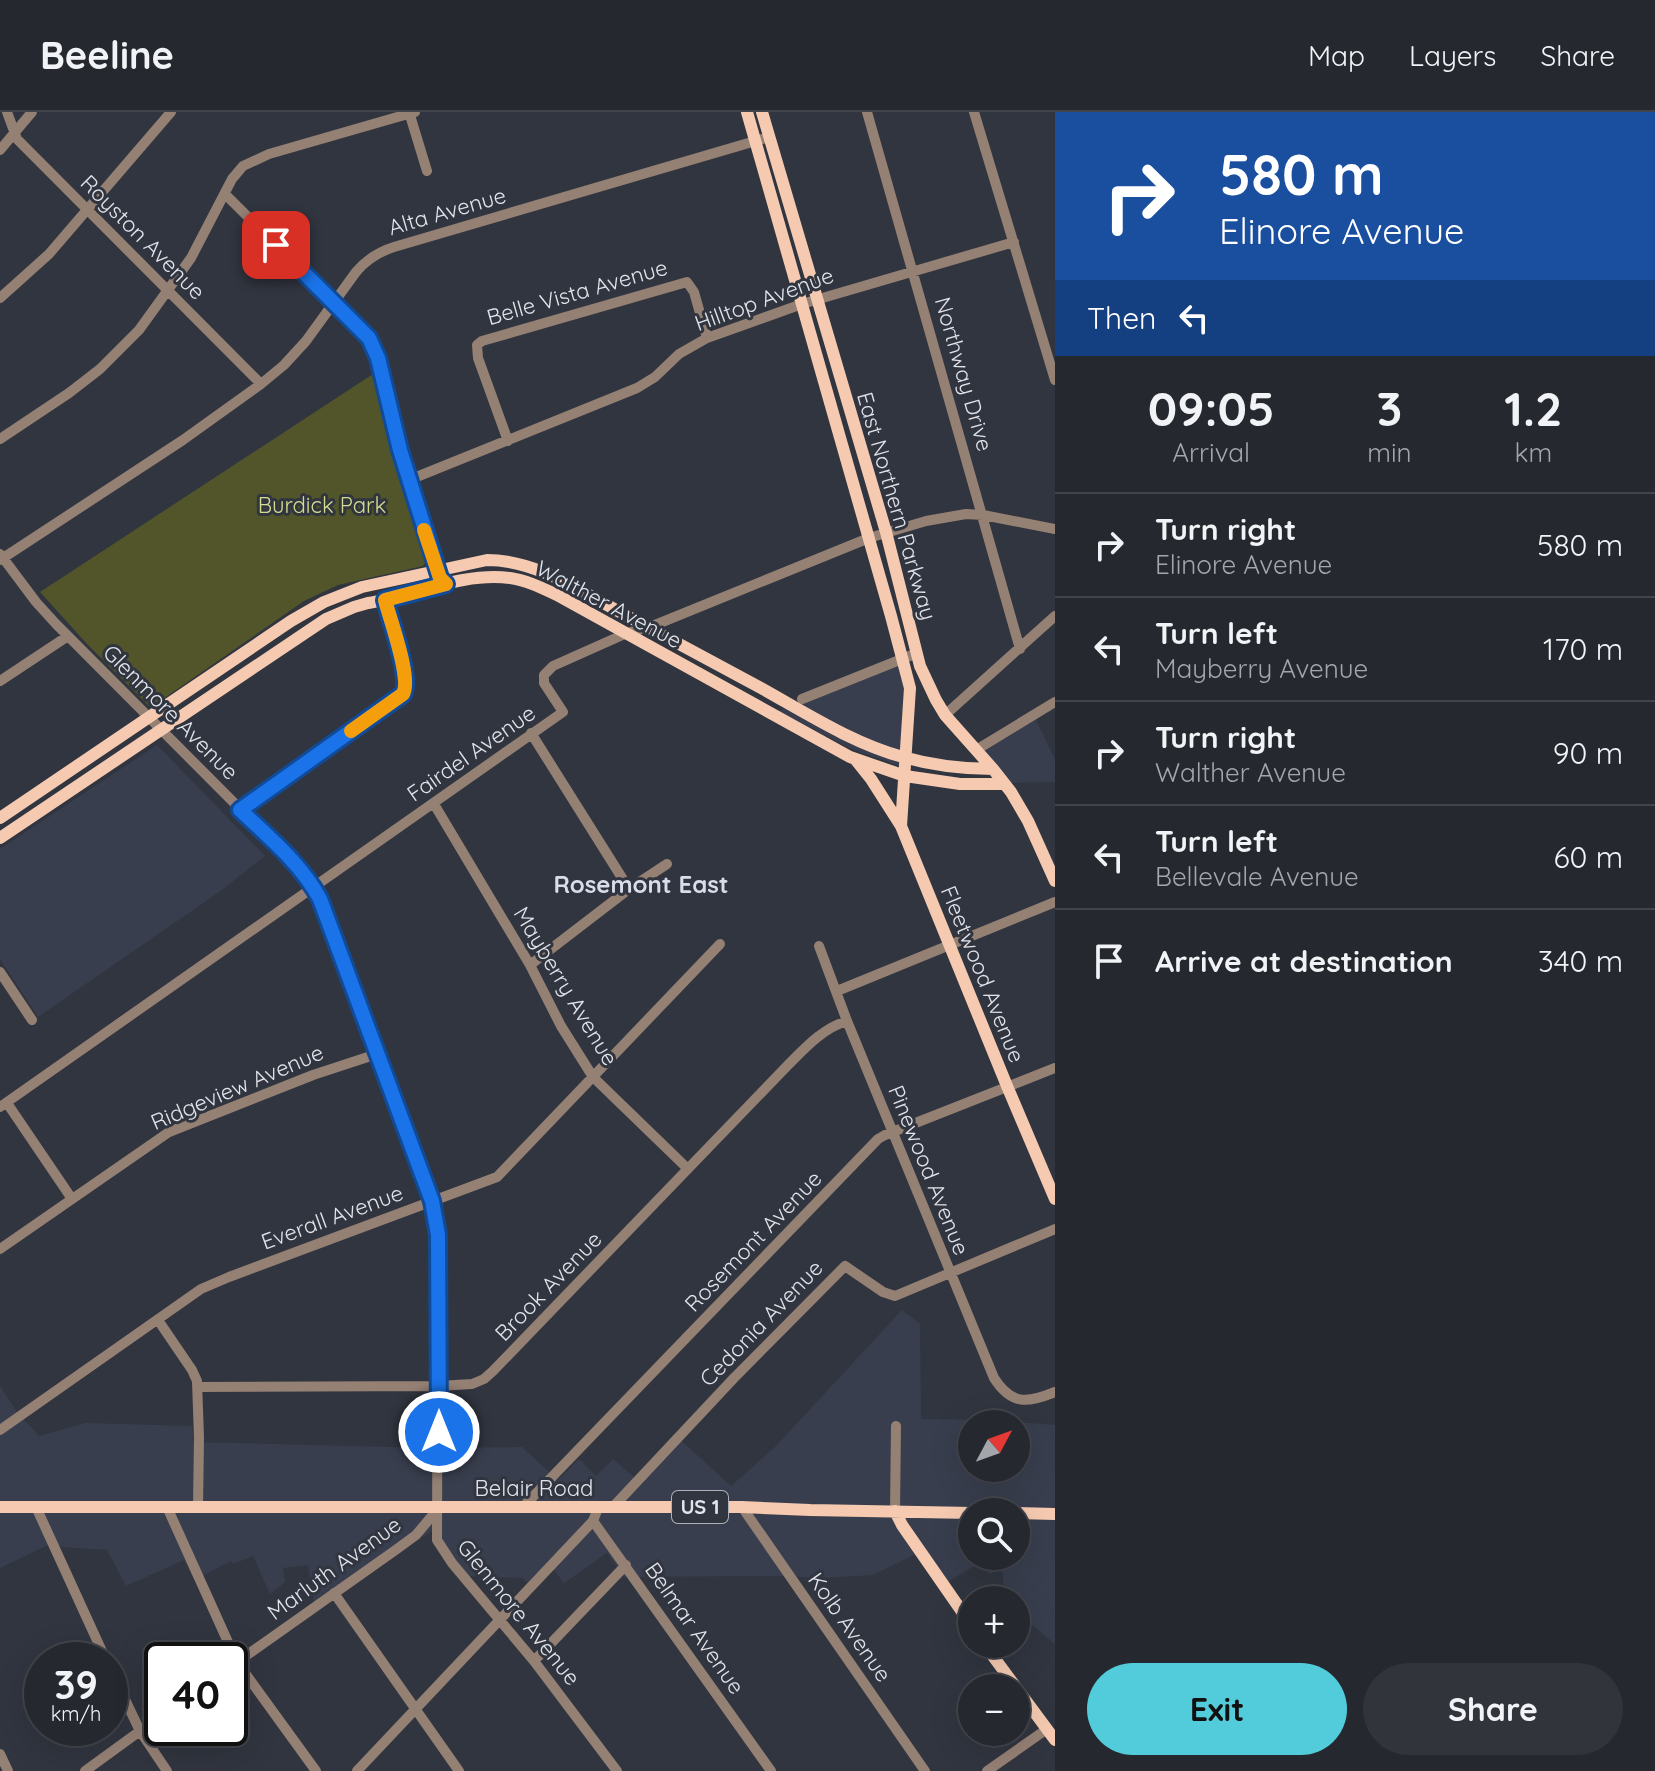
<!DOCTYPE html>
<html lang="en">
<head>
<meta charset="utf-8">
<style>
	body { margin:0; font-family:Quicksand,sans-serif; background:#31343b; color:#f1f3f6; height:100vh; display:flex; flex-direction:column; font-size:30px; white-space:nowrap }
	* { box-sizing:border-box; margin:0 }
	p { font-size:26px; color:#a3a6aa }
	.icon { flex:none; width:44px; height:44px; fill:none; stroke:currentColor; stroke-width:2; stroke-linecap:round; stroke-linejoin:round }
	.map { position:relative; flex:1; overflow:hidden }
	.drawer { display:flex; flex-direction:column; background:#25282f; width:600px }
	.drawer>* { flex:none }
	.banner { background:#1a4fa0; color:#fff; overflow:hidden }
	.needle { width:52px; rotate:49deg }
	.controls { position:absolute; left:958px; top:1298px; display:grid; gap:16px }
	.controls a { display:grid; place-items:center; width:72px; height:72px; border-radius:50%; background:#25282f; box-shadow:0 8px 32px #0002,0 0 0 2px #42444b; font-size:40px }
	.speed { position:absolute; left:24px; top:1530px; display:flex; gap:16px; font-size:40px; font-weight:700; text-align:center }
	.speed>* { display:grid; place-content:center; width:104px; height:104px; border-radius:50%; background:#25282f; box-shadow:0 8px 32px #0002,0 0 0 2px #42444b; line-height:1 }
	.speed small { font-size:20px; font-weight:400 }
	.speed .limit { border:4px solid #111; border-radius:12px; background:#fff; color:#111 }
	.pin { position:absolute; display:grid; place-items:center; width:68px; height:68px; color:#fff; margin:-34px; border-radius:16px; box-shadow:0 4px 12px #0006 }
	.me { position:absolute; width:88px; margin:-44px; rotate:0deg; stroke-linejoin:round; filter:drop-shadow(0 0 6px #0008) }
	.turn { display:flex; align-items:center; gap:28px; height:168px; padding:0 32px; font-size:36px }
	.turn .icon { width:104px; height:104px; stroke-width:2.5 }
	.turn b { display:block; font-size:56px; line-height:68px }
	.then { display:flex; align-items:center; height:76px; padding:0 32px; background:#0003; gap:16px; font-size:30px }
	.eta { display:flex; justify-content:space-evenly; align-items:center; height:136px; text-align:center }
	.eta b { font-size:48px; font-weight:700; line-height:56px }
	.action { display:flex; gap:16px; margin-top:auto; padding:16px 32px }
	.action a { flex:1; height:92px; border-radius:48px; background:#52cbda; color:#111; font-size:32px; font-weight:700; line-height:92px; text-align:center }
	.action a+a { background:#31343b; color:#f1f3f6 }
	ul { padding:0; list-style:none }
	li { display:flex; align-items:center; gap:24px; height:104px; padding:0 32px; border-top:2px solid #42444b }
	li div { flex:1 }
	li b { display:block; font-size:30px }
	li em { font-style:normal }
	header { display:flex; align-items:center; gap:48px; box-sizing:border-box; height:112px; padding:0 40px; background:#25282f; border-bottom:2px solid #42444b }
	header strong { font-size:38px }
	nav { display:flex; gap:44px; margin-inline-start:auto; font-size:28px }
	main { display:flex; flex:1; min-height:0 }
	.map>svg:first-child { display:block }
	.built { fill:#393e4e; fill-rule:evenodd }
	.green { fill:#515529 }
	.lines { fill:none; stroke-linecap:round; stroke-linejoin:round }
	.minor { stroke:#958074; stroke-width:10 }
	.major { stroke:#f5cab1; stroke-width:12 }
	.route-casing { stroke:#114b97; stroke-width:20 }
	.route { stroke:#1a73e8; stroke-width:14 }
	.slow { stroke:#f59e0b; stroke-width:14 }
	.labels { text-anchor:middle; stroke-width:6; stroke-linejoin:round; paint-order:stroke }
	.shield { fill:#31353f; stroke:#adb0b7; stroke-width:2 }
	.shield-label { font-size:20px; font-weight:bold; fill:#e2e4eb }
	.street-label { font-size:22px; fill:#e2e4eb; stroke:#31353f }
	.park-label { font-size:22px; fill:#d3db8e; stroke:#31353f }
	.neighbourhood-label { font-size:24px; font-weight:bold; fill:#d9ddeb; stroke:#31353f }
</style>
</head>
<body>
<header>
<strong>Beeline</strong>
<nav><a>Map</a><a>Layers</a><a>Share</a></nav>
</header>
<main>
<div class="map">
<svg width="1055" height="1659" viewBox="0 0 1055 1659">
	<rect width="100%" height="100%" fill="#31353f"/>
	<path class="built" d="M902,547L909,581L905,656L849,636L779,599Z
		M1033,602L1055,647V670L1001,671L975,638Z
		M157,633L265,744L222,778L38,905L0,847V737Z
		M902,1198L920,1212L921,1307L989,1308L1055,1313V1532L1022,1505L1016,1496V1488H1011L1004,1478L1002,1455L990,1462L977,1452L939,1475L916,1442L873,1463L824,1466L777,1464L624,1465L607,1441L564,1471L553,1457L532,1477L523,1466L458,1464L434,1431L432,1419L423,1425L417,1419L314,1491L308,1453L283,1456L285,1470L270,1482L253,1444L233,1452L231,1449L194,1468L184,1448L126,1474L107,1438L46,1434L0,1456V1274L17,1300L39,1324L85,1311L192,1314L194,1330L432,1336L522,1335L558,1368L579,1347L596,1364L613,1347L635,1366L674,1322L731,1374L775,1335ZM972,1312H1016V1356H972ZM972,1400H1016V1444H972Z"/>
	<path class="green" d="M373,262L425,451L423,454L338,473L304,489L153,594H149L87,532L40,480Z"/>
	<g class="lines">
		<path class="minor" d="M7,0L17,27L261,272
			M409,0L427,59
			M867,0L1020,537
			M974,0L1055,268
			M0,38L32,0
			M225,82L369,226L378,246L400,338L440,465
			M0,186L49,142L171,0
			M0,327L69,281L100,257L139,218L191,146L232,67L243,54L269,42L415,0
			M508,329L478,246L477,233L482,229L687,170L694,180L707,226
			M409,368L637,276L655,265L679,242L707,226L802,192L1014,130
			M0,442L36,490L56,512L288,745L309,768L320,787L432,1089L438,1123L437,1428L452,1451L534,1549L617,1659
			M0,448L183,328L261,272L284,253L306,229L356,160C367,147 378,140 394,135L769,25
			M0,569L68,524
			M802,587L917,541
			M945,603L1055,504
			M531,621L629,777
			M976,638L1055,590
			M434,692L530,853L561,914L593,965L688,1057
			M240,698L405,580L406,572L405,559L385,488
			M819,834L847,909L994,1266C1012,1294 1028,1291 1055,1280
			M530,853L629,777L667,752
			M0,860L32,908
			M837,879L1055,790
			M7,991L72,1087
			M0,995L563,600L544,571V563L553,554L627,521L650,515L869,426L926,409L966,402L983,403L1055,417
			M0,1137L169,1020L313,963L377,942
			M158,1208L192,1258L197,1269L199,1326L198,1395
			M197,1275L439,1274L472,1272L484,1267L493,1259L788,953C805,936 823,916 847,909
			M0,1318L201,1177L229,1165L497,1065L720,832
			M36,1395L106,1548
			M167,1395L237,1550L316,1659
			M523,1395L878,1027L885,1023L1055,956
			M613,1395L734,1266L845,1154L883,1180L895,1184L1055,1117
			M742,1395L925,1659
			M895,1399L896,1314
			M593,1409L771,1659
			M334,1481L459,1659
			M534,1549L626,1453
			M230,1555L397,1437L416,1423L437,1398
			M110,1556L140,1619L167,1659
			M0,1642L8,1659
			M85,1659L162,1603
			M357,1659L593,1409L598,1396
			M987,1659L1047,1617"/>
		<path class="major" d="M747,0L891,504L910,576L901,714L1007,974L1055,1087
			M762,0L886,420L920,554L936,588L945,603L993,657L1011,680L1028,709L1055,769
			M855,647L871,667L901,714
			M0,706L291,509L324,490L362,475L487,448C534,448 576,476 616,498C664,524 713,550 761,576C806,601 852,631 903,645C931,653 963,657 993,657
			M0,726L326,507L354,495L368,491C415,483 463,460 510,466C526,468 542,476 557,483L850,645L905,664L960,672H1004
			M0,1395H742L810,1398L972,1401
			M895,1399L902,1413L972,1514
			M1016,1401L1055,1402
			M984,1532L1055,1628"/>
	</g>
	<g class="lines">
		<g class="route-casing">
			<path id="route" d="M276,133L369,226L378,246L400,338L440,466L446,472L385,488C390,508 412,566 403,582L240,698C269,725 301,752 320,787L432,1089L438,1123L439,1320"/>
		</g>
		<use href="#route" class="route"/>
		<path class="slow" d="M351,619L403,582C412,566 390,508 385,488L446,472L440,466L424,418"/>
	</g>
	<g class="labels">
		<rect class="shield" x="672" y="1379" width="56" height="32" rx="6"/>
		<g class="shield-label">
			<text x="700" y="1402">US 1</text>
		</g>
		<g class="street-label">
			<text transform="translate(447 99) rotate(-16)" y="8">Alta Avenue</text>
			<text transform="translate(143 125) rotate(45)" y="8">Royston Avenue</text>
			<text transform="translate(577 180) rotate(-16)" y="8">Belle Vista Avenue</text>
			<text transform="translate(764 187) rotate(-20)" y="8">Hilltop Avenue</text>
			<text transform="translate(964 262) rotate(74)" y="8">Northway Drive</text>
			<text transform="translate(897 394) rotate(74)" y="8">East Northern Parkway</text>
			<text transform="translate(609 492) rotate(28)" y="8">Walther Avenue</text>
			<text transform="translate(171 600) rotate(45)" y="8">Glenmore Avenue</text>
			<text transform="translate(471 641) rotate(-35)" y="8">Fairdel Avenue</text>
			<text transform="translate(983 862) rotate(68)" y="8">Fleetwood Avenue</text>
			<text transform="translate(566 874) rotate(59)" y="8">Mayberry Avenue</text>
			<text transform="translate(237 975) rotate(-23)" y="8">Ridgeview Avenue</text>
			<text transform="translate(929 1058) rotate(68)" y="8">Pinewood Avenue</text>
			<text transform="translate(332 1105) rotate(-20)" y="8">Everall Avenue</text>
			<text transform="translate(753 1129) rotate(-46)" y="8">Rosemont Avenue</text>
			<text transform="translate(548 1174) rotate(-46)" y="8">Brook Avenue</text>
			<text transform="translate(761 1211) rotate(-46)" y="8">Cedonia Avenue</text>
			<text x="534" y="1384">Belair Road</text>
			<text transform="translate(334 1456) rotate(-36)" y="8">Marluth Avenue</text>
			<text transform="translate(519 1500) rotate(51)" y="8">Glenmore Avenue</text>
			<text transform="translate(850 1515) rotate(55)" y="8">Kolb Avenue</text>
			<text transform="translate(695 1516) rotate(55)" y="8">Belmar Avenue</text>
		</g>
		<g class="park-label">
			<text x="322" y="401">Burdick Park</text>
		</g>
		<g class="neighbourhood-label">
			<text x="641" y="781">Rosemont East</text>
		</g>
	</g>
</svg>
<div class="controls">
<a><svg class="needle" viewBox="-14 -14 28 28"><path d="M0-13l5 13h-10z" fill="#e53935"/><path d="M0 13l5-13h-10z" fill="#a3a6aa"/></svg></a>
<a><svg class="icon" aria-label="search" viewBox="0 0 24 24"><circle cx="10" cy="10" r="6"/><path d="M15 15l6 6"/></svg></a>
<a>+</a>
<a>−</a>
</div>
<div class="speed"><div>39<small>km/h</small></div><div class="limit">40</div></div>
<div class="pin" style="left:276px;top:133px;background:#d93025"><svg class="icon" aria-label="arrive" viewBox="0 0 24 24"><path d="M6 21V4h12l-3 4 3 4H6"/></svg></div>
<svg class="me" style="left:439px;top:1320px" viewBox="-20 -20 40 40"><circle r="17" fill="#1a73e8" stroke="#fff" stroke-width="3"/><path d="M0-11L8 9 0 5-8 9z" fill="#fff"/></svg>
</div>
<section class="drawer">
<div class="banner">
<div class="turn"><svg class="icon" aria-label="right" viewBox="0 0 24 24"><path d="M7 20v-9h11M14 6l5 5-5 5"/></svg><div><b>580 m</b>Elinore Avenue</div></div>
<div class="then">Then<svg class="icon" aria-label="left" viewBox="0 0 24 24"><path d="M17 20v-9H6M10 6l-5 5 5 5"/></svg></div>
</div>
<div class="eta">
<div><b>09:05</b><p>Arrival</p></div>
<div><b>3</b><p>min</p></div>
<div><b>1.2</b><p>km</p></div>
</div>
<ul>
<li><svg class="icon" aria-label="right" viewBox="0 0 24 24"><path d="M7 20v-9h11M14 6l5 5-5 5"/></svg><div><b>Turn right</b><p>Elinore Avenue</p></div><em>580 m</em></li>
<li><svg class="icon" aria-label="left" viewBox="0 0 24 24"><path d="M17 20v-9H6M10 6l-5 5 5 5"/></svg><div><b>Turn left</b><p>Mayberry Avenue</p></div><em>170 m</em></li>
<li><svg class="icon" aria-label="right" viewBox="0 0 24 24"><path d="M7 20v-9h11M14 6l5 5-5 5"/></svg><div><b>Turn right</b><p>Walther Avenue</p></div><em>90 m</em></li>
<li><svg class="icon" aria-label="left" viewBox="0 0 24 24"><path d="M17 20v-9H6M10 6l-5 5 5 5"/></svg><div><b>Turn left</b><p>Bellevale Avenue</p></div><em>60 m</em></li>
<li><svg class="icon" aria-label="arrive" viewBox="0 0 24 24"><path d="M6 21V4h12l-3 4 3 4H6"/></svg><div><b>Arrive at destination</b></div><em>340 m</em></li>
</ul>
<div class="action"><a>Exit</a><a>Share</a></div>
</section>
</main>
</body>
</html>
